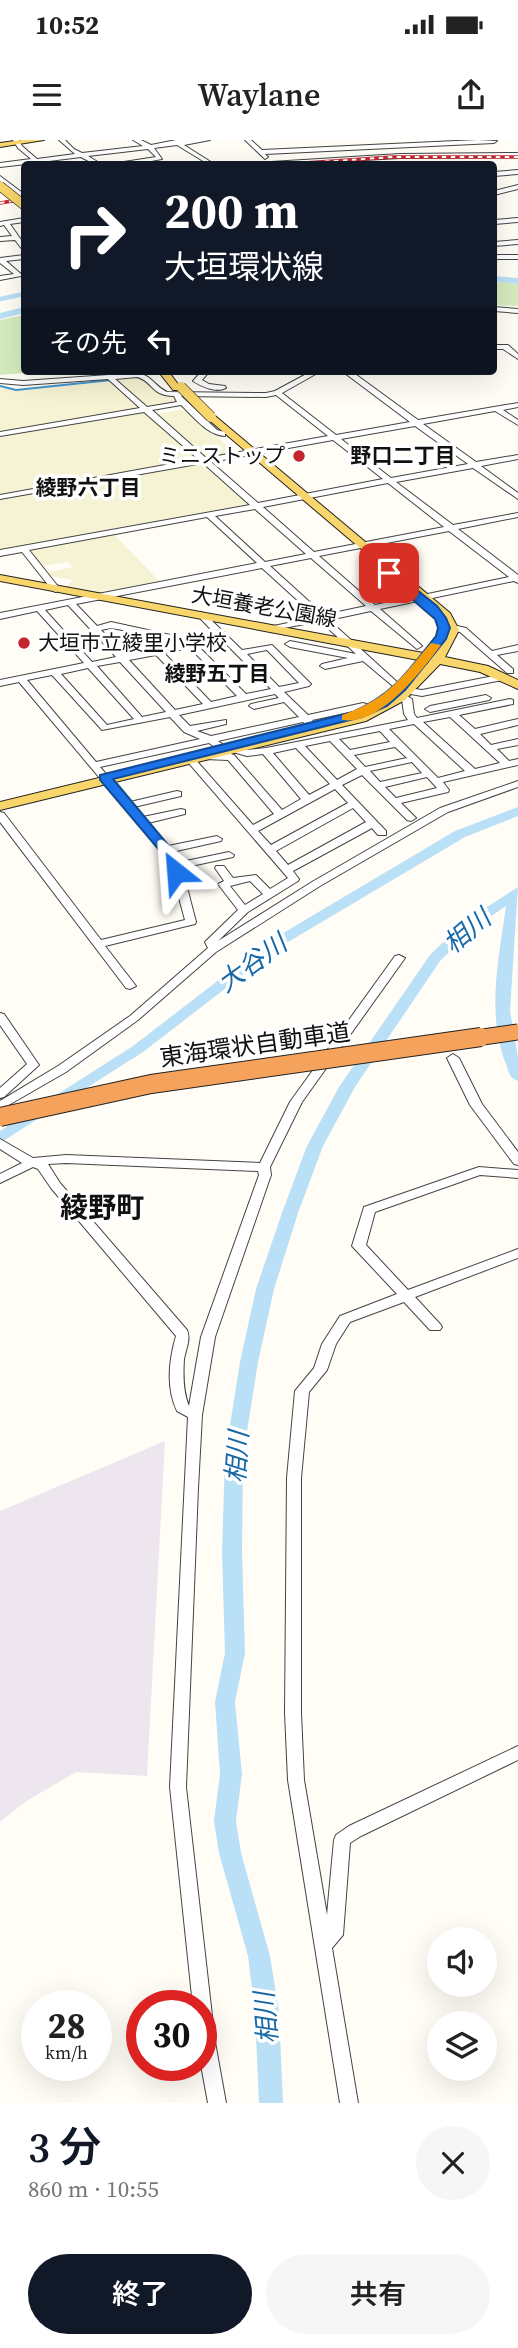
<!DOCTYPE html>
<html lang="ja">
<head>
<meta charset="utf-8">
<style>
	body { margin:0; font-family:"Source Serif 4","Noto Sans JP",serif; background:#f6f6f6; color:#222; height:100vh; display:flex; flex-direction:column; font-size:26px; white-space:nowrap }
	* { box-sizing:border-box; margin:0 }
	p { font-size:23px; color:#767676 }
	.icon { flex:none; width:38px; height:38px; fill:none; stroke:currentColor; stroke-width:2; stroke-linecap:round; stroke-linejoin:round }
	.map { position:relative; height:1963px; overflow:hidden }
	.drawer { display:flex; flex-direction:column; background:#fff; flex:1 }
	.drawer>* { flex:none }
	.guide { position:absolute; left:21px; top:21px; width:476px; height:214px; border-radius:7px; box-shadow:0 7px 28px #0002; background:#111827; color:#fff; overflow:hidden }
	.controls { position:absolute; left:427px; top:1787px; display:grid; gap:14px }
	.controls a { display:grid; place-items:center; width:70px; height:70px; border-radius:50%; background:#fff; box-shadow:0 7px 28px #0002; font-size:35px }
	.speed { position:absolute; left:21px; top:1850px; display:flex; gap:14px; font-size:35px; font-weight:700; text-align:center }
	.speed>* { display:grid; place-content:center; width:91px; height:91px; border-radius:50%; background:#fff; box-shadow:0 7px 28px #0002; line-height:1 }
	.speed small { font-size:18px; font-weight:400 }
	.speed .limit { border:10px solid #d22; background:#fff; color:#111 }
	.pin { position:absolute; display:grid; place-items:center; width:60px; height:60px; color:#fff; margin:-30px; border-radius:14px; box-shadow:0 4px 10px #0006 }
	.me { position:absolute; width:77px; margin:-38px; rotate:332deg; stroke-linejoin:round; filter:drop-shadow(0 0 5px #0008) }
	.turn { display:flex; align-items:center; gap:24px; height:147px; padding:0 28px; font-size:32px }
	.turn .icon { width:91px; height:91px; stroke-width:2.5 }
	.turn b { display:block; font-size:49px; line-height:60px }
	.then { display:flex; align-items:center; height:66px; padding:0 28px; background:#0003; gap:14px; font-size:26px }
	.round { display:grid; place-items:center; flex:none; width:74px; height:74px; border-radius:37px; background:#f6f6f6 }
	.head { display:flex; align-items:center; justify-content:space-between; height:119px; padding:0 28px }
	h1 { font-size:42px; font-weight:600; line-height:52px; color:#111827 }
	.button { display:flex; gap:14px; margin-top:auto; padding:14px 28px }
	.button a { flex:1; height:80px; border-radius:42px; background:#111827; color:#fff; font-size:28px; font-weight:600; line-height:80px; text-align:center }
	.button a+a { background:#f6f6f6; color:#222 }
	.status { display:flex; justify-content:space-between; align-items:center; height:49px; padding:0 35px; background:#fff; direction:ltr }
	.status svg { height:19px; fill:currentColor }
	header { display:flex; justify-content:space-between; align-items:center; height:91px; padding:0 28px; background:#fff; font-size:32px; font-weight:600 }
	.map>svg:first-child { display:block }
	.industrial { fill:#eee6ef }
	.farmland { fill:#f6f3d4 }
	.green { fill:#d5ebbd }
	.lines { fill:none; stroke-linecap:round; stroke-linejoin:round }
	.stream { stroke:#3f96cf; stroke-width:2 }
	.canal { stroke:#b9e0f7; stroke-width:4.5 }
	.river { fill:#b9e0f7; fill-rule:evenodd }
	.minor-casing { stroke:#444; stroke-width:2 }
	.major-casing { stroke:#222; stroke-width:2 }
	.minor { fill:#fff; fill-rule:evenodd }
	.major { fill:#f9d66b; fill-rule:evenodd }
	.rail-casing { stroke:#c4262e; stroke-width:3.5 }
	.rail { stroke:#fff; stroke-width:2; stroke-dasharray:4.5; stroke-linecap:butt }
	.major-bridge-far1-casing { stroke:#222; stroke-width:10; stroke-linecap:butt }
	.major-bridge-casing { stroke:#222; stroke-width:11; stroke-linecap:butt }
	.highway-bridge-far1-casing { stroke:#222; stroke-width:17; stroke-linecap:butt }
	.highway-bridge-casing { stroke:#222; stroke-width:20; stroke-linecap:butt }
	.major-bridge-far1 { stroke:#f9d66b; stroke-width:9 }
	.major-bridge { stroke:#f9d66b; stroke-width:10 }
	.highway-bridge-far1 { stroke:#f5a25d; stroke-width:15 }
	.highway-bridge { stroke:#f5a25d; stroke-width:18 }
	.route { fill:#1a73e8; stroke:#114b97; stroke-width:2 }
	.slow { fill:#f59e0b }
	.poi-dot { fill:#c4262e; stroke:#fff; stroke-width:2.5 }
	.labels { text-anchor:middle; stroke-width:7; stroke-linejoin:round; paint-order:stroke }
	.far-poi-label { font-size:21px; fill:#111; stroke:#fff; text-anchor:end }
	.far-neighbourhood-label { font-size:21px; font-weight:bold; fill:#111; stroke:#fff }
	.far-street-label { font-size:21px; fill:#111; stroke:#fff }
	.street-label { font-size:24px; fill:#111; stroke:#fff }
	.water-label { font-size:26px; font-style:italic; fill:#1768a6; stroke:#fff }
	.quarter-label { font-size:28px; font-weight:bold; fill:#111; stroke:#fff }
</style>
</head>
<body>
<div class="status"><b>10:52</b><svg viewBox="0 0 49 12"><path d="M0 12V9h3v3zM5 12V6h3v6zM10 12V3h3v9zM15 12V0h3v12zM26 1h20v11H26zM47 4h2v5h-2z"/></svg></div>
<header><svg class="icon" aria-label="menu" viewBox="0 0 24 24"><path d="M4 6h16M4 12h16M4 18h16"/></svg>Waylane<svg class="icon" aria-label="share" viewBox="0 0 24 24"><path d="M12 15V3M7 8l5-5 5 5M5 13v7h14v-7"/></svg></header>
<div class="map">
<svg width="518" height="1963" viewBox="0 0 518 1963">
	<rect width="100%" height="100%" fill="#fffdf5"/>
	<path class="industrial" d="M165,1301L147,1636L76,1632L25,1662L0,1682V1371Z"/>
	<path class="farmland" d="M137,236L143,237L159,254L171,255L179,262L0,292V247L25,250Z
		M185,269L235,312L197,320L248,364L110,390L159,441L98,453L65,448L73,440L51,436L49,432L73,427L68,422L43,426L19,408L0,411V295L141,271L156,274Z"/>
	<path class="green" d="M494,141L518,144V166L494,165Z
		M24,175V231H47L0,235V180Z"/>
	<g class="lines">
		<path class="stream" d="M0,246L16,250L111,240"/>
		<path class="canal" d="M0,159L24,154"/>
		<path class="river" d="M494,136L518,138V144L494,141Z
			M24,167V173L0,179V173Z
			M518,667V676L465,697L278,808L143,912L0,1003V991L133,906L268,802L455,691Z
			M518,747L510,871L518,917V941C509,938 509,932 506,924C486,875 499,817 506,766L475,787L440,821L355,947L323,1006L299,1070L274,1149L258,1222L243,1317L242,1412L245,1513L235,1562L242,1634L236,1681L241,1713L270,1816L279,1872L283,1963H259L255,1872L248,1816L219,1713L214,1681L220,1634L215,1562L225,1513L222,1412L225,1317L240,1222L256,1149L283,1070L307,1006L339,947L430,815L465,781Z"/>
		<g class="minor-casing">
			<path id="minor" d="M13,0H19L22,6L37,19L75,14L59,0H65L74,9L82,13L143,6L133,0H141L151,5L176,0H210L184,5L214,24H208L177,5L154,8L162,19L135,24H111L156,17L148,9L88,16L101,24H94L81,17L41,22L43,24L35,23L0,27V23L31,19L18,8Z
				M245,0H251L262,10L478,0L497,1L494,3L265,14L268,17L265,19Z
				M518,13V17L400,18L292,24H268L271,22L400,14Z
				M518,30V34L494,36V32Z
				M0,36L24,54V59L0,41Z
				M518,45V49L494,55V51Z
				M24,78V82L10,84L24,104V110L22,109L15,100L0,101V97L12,96L4,85L0,86V82Z
				M518,78V82L494,84V80Z
				M518,100V104L494,106V102Z
				M24,115V119L6,121L21,134V136L0,140V136L14,134L0,123V118Z
				M494,115H518V119H494Z
				M494,167L518,169V173L494,171Z
				M494,205H508L518,214V219L503,209H494Z
				M197,231H237L233,233H208L202,240L209,244L225,246L226,248C216,253 202,247 193,241L200,233Z
				M312,231H321L282,253L336,295L410,282L342,231H351L418,280L518,263V267L503,270L518,280V285L495,271L423,284L476,322L518,315V319L481,326L518,353V359L473,328L396,342L453,385L518,373V377L458,389L518,435V443L514,441L380,469L420,504L422,506L417,509L371,471L329,480L397,542V546L394,547L363,521L325,529L320,526L322,524L348,518L290,507L285,504L290,501L356,514L320,481L269,491V487L316,477L262,428L76,464L97,486L111,482L198,501L218,497L198,476L205,474L242,510L272,505L311,544L309,546L284,552L308,575L363,563L379,568L374,571L363,569L312,580L318,586L313,589L303,582L218,601L231,610L236,607L247,610L266,608L408,580L404,574L402,559L407,556L412,559L414,574L417,578L510,559L513,560V564L459,575L475,589L518,579V585L480,594L491,605L518,599V605L497,609L509,621L518,619V625L443,642L449,650L448,652L401,663L416,678L411,681L407,680L362,635L342,645L386,691V695H378L372,688L293,731L299,739L298,741L248,772L218,801L312,742L440,668L518,641V647L448,672L320,746L216,812L138,880L66,932L0,970V961L58,926L130,876L208,808L205,802L207,800L238,770L218,744L224,741L215,728L216,726H224L233,738L256,735L270,749L288,738L187,621L189,619H195L253,685L274,674L228,620L205,619V615L224,614L209,603L100,627L130,662L177,651L181,652V656L134,667L143,677L181,669L185,670V674L148,683L168,706L217,696L222,699L221,701L172,712L181,722L229,712L234,715L233,717L182,728L196,782L195,784L105,806L136,846L130,849L126,848L0,682V672L4,673L101,800L185,780L173,736L172,724L19,542L0,546V540L84,523L37,471L0,479V473L257,423L207,377L29,410L60,449L56,452L53,451L22,412L0,416V410L250,365L203,323L0,359V355L198,319L144,272L0,296V292L140,268L108,239L23,245L0,243V239L23,241L137,233C153,236 153,245 167,252L266,253L275,251ZM137,237C153,241 151,256 174,256L177,262L147,267L115,239ZM276,255L328,296L206,318L152,270L181,265C194,277 207,295 225,296V292L217,290L181,256L266,257ZM415,286L468,324L391,338L341,299ZM333,300L383,339L258,363L211,322ZM388,343L444,387L314,412L263,367ZM255,369L306,414L265,422L215,376ZM449,391L509,437L375,465L319,416ZM311,418L366,466L324,475L270,426ZM68,465L116,517L92,522L45,470ZM111,488L134,492L151,510L124,515L101,490ZM146,495L188,503L160,508ZM223,501L271,549L246,554L198,506ZM190,508L237,556L211,562L164,513ZM267,510L299,543L279,547L247,514ZM156,515L203,564L175,570L129,520ZM120,522L166,572L142,577L97,526ZM88,528L134,579L107,585L61,534ZM52,535L102,590L170,577L184,592L200,599L96,622L27,540ZM275,554L279,558L251,564L249,566L254,569L284,562L299,577L211,596L197,591L226,584V580L190,586L179,575ZM450,577L500,623L475,629L423,582ZM414,584L465,631L438,638L389,589ZM380,591L390,602L350,610L339,599ZM330,601L357,629L337,640L305,606ZM395,607L407,618L365,627L354,615ZM296,608L330,644L309,655L273,613ZM233,612L247,616L263,614L301,659L282,670L234,615L231,614ZM412,622L422,633L380,642L370,631ZM427,637L437,648L396,658L385,647ZM335,649L348,663L271,705L258,691ZM353,668L366,682L288,725L276,711ZM250,741L263,754L245,765L230,746Z
				M453,485L466,488L492,511L518,505V511L497,515L513,529V533H507L460,492L450,490V486Z
				M504,534L509,537L507,539L422,556L405,553L403,551L408,548L422,550Z
				M486,555L491,558L489,560L430,572L425,569L430,566Z
				M399,815L405,818L302,962L270,1027L271,1035L215,1197L202,1275L198,1348L186,1647L215,1902L226,1963H208L201,1925V1866H193L170,1647L188,1277L177,1271C166,1248 169,1220 176,1196L51,1048L38,1029L33,1027L0,1043V1034L22,1023L0,1009V999L33,1018L66,1015L260,1023L290,962L395,816ZM66,1023L258,1031L259,1035L201,1197L189,1266C183,1252 183,1234 184,1219C186,1209 191,1199 187,1190L60,1043L48,1024Z
				M0,873L4,874L39,925L4,957L0,958V948L27,924L0,885Z
				M453,914L459,918L482,964L518,1012V1025L514,1024L470,965L447,918Z
				M479,1027L518,1030V1038L480,1035L375,1072L366,1105L408,1150L518,1109V1118L415,1157L440,1184L442,1187L440,1190H430L404,1162L350,1182L336,1204L327,1230L309,1252L301,1338V1573L304,1640L327,1775L334,1700L336,1695L349,1686L518,1606V1620L361,1696L350,1703L343,1795L332,1808L358,1963H340L288,1640L285,1573L287,1338L295,1251L314,1228L322,1204L340,1176L397,1154L352,1106L364,1067Z"/>
		</g>
		<g class="major-casing">
			<path id="major" d="M22,0H44L0,7V3Z
				M158,231H168L181,248L179,250H173Z
				M208,275H214L450,473L459,490L445,517L488,526L518,540V549L480,532L440,524L405,560L366,581L0,670V662L358,575L397,554L429,522L0,441V435L434,515C444,502 452,489 439,475L208,279Z"/>
		</g>
		<use href="#minor" class="minor"/>
		<use href="#major" class="major"/>
		<g class="rail-casing">
			<path id="rail" d="M289,24L393,17H518
				M0,63L24,59"/>
		</g>
		<use href="#rail" class="rail"/>
		<g class="major-bridge-far1-casing">
			<path id="major-bridge-far1" d="M0,46L24,65"/>
		</g>
		<g class="major-bridge-casing">
			<path id="major-bridge" d="M181,247L211,277"/>
		</g>
		<g class="highway-bridge-far1-casing">
			<path id="highway-bridge-far1" d="M469,899L518,892"/>
		</g>
		<g class="highway-bridge-casing">
			<path id="highway-bridge" d="M0,977L151,944L481,897"/>
		</g>
		<use href="#major-bridge-far1" class="major-bridge-far1"/>
		<use href="#major-bridge" class="major-bridge"/>
		<use href="#highway-bridge-far1" class="highway-bridge-far1"/>
		<use href="#highway-bridge" class="highway-bridge"/>
	</g>
	<path class="route" d="M385,431H393L437,466L446,478L450,488L446,499L405,550L387,566L362,577L113,639L184,724L181,735H171V724L100,640V635L353,572C395,553 408,531 436,496L438,488L435,479L385,436Z"/>
	<path class="slow" d="M431,503L441,505C421,532 380,586 342,580V575C388,559 400,539 431,503Z"/>
	<g class="poi-dot">
		<circle cx="299" cy="316" r="7"/>
		<circle cx="24" cy="503" r="7"/>
	</g>
	<g class="labels">
		<g class="far-poi-label">
			<text x="285" y="323">ミニストップ</text>
			<text x="38" y="510" text-anchor="start">大垣市立綾里小学校</text>
		</g>
		<g class="far-neighbourhood-label">
			<text x="403" y="323">野口二丁目</text>
			<text x="88" y="355">綾野六丁目</text>
			<text x="217" y="541">綾野五丁目</text>
		</g>
		<g class="far-street-label">
			<text transform="translate(264 467) rotate(10)" y="7">大垣養老公園線</text>
		</g>
		<g class="street-label">
			<text transform="translate(255 905) rotate(-8)" y="8">東海環状自動車道</text>
		</g>
		<g class="water-label">
			<text transform="translate(467 791) rotate(-40)" y="9">相川</text>
			<text transform="translate(252 823) rotate(-36)" y="9">大谷川</text>
			<text transform="translate(237 1317) rotate(-86)" y="9">相川</text>
			<text transform="translate(266 1878) rotate(-95)" y="9">相川</text>
		</g>
		<g class="quarter-label">
			<text x="102" y="1077">綾野町</text>
		</g>
	</g>
</svg>
<div class="controls">
<a><svg class="icon" aria-label="sound" viewBox="0 0 24 24"><path d="M4 9h4l5-4v14l-5-4H4zM17 9q2 3 0 6"/></svg></a>
<a><svg class="icon" aria-label="layers" viewBox="0 0 24 24"><path d="M12 4l9 5-9 5-9-5zM3 14l9 5 9-5"/></svg></a>
</div>
<div class="speed"><div>28<small>km/h</small></div><div class="limit">30</div></div>
<div class="pin" style="left:389px;top:433px;background:#d93025"><svg class="icon" aria-label="arrive" viewBox="0 0 24 24"><path d="M6 21V4h12l-3 4 3 4H6"/></svg></div>
<svg class="me" style="left:176px;top:732px" viewBox="-20 -20 40 40"><path d="M0-17L14 15 0 8-14 15z" fill="#1a73e8" stroke="#fff" stroke-width="4"/></svg>
<div class="guide">
<div class="turn"><svg class="icon" aria-label="right" viewBox="0 0 24 24"><path d="M7 20v-9h11M14 6l5 5-5 5"/></svg><div><b>200 m</b>大垣環状線</div></div>
<div class="then">その先<svg class="icon" aria-label="left" viewBox="0 0 24 24"><path d="M17 20v-9H6M10 6l-5 5 5 5"/></svg></div>
</div>
</div>
<section class="drawer">
<div class="head"><div><h1>3 分</h1><p>860 m · 10:55</p></div><a class="round"><svg class="icon" aria-label="close" viewBox="0 0 24 24"><path d="M6 6l12 12M18 6L6 18"/></svg></a></div>
<div class="button"><a>終了</a><a>共有</a></div>
</section>
</body>
</html>
